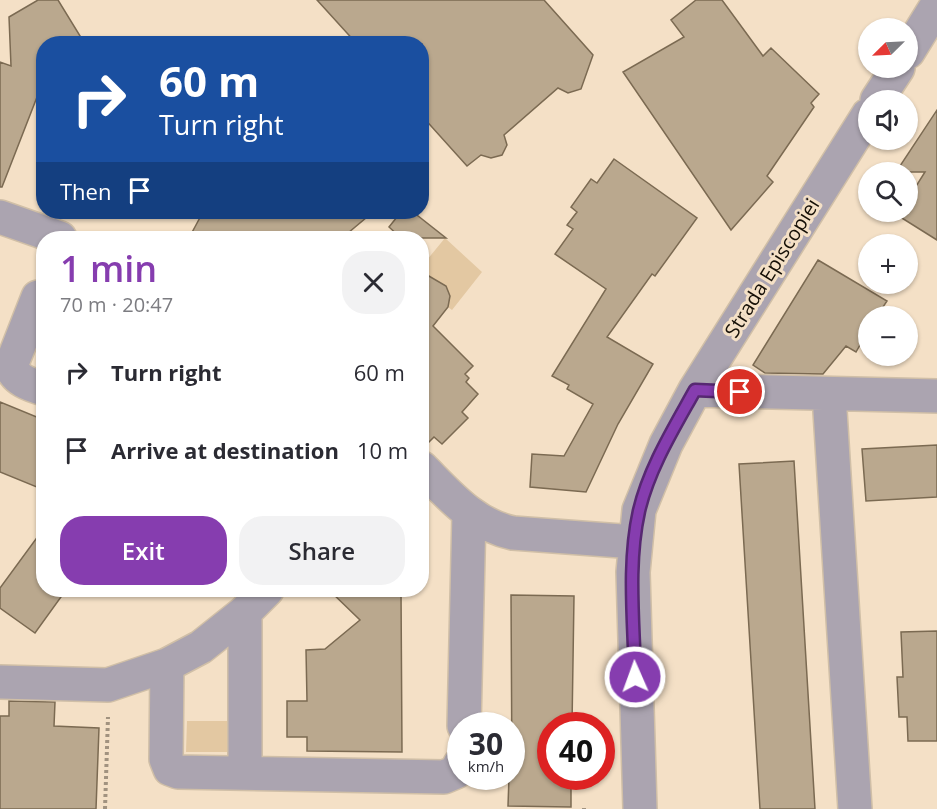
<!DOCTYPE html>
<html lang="en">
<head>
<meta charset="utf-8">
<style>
	body { margin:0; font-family:"Open Sans",sans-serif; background:#f2f2f3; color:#2b2b33; height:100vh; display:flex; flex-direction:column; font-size:22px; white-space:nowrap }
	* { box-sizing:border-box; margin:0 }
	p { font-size:20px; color:#7c7c81 }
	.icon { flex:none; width:33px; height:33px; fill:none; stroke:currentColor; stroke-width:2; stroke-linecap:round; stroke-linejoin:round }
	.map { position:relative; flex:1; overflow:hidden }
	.side { position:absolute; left:36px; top:231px; width:393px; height:366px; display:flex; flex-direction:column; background:#fff; border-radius:24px; box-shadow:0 2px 4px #0004 }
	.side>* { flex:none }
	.top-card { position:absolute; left:36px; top:36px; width:393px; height:183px; border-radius:24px; box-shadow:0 2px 4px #0004; background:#1a4fa0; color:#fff; overflow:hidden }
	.needle { width:39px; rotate:246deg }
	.fabs { position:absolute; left:858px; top:18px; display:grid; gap:12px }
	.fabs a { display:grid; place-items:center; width:60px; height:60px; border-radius:50%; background:#fff; box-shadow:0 2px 4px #0004; font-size:30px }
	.speed { position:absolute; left:447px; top:712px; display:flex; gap:12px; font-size:30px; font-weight:700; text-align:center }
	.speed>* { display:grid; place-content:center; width:78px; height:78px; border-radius:50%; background:#fff; box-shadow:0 2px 4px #0004; line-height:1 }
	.speed small { font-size:15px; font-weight:400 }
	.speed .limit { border:9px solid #d22; background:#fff; color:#111 }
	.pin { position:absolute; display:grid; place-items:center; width:51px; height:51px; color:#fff; margin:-26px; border:3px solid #fff; border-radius:50%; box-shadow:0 2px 6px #0007 }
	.me { position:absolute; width:66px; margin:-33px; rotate:358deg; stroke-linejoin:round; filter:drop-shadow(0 0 4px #0008) }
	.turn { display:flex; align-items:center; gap:21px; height:126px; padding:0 24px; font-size:27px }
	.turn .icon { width:78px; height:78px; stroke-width:2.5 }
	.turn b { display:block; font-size:42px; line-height:51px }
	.then { display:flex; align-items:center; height:57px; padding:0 24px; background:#0003; gap:12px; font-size:22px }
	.round { display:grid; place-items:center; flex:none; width:63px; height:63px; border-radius:24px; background:#f2f2f3 }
	.summary { display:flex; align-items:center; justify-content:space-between; height:102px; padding:0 24px }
	h1 { font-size:36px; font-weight:600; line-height:45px; color:#863daf }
	.button { display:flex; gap:12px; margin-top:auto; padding:12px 24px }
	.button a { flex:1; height:69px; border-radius:24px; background:#863daf; color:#fff; font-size:24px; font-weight:600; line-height:69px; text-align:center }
	.button a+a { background:#f2f2f3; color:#2b2b33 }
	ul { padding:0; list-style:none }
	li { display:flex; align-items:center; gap:18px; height:78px; padding:0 24px }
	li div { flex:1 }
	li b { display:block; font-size:22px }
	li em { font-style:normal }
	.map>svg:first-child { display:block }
	.green { fill:#e3c8a2 }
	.building { fill:#baa88e; stroke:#7b6a52; stroke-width:1.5 }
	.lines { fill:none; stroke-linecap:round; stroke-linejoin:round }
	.minor-casing { stroke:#d0bfa7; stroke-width:36 }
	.path { stroke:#a1927f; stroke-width:4; stroke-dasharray:3 3; stroke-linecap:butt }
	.minor { stroke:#aba4b0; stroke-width:33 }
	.route-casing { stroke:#572872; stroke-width:15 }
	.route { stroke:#863daf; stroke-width:10 }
	.labels { text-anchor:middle; stroke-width:6; stroke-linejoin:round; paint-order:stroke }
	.street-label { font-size:20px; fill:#150f06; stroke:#f4e0c6 }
</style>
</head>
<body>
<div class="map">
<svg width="937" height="809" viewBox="0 0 937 809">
	<rect width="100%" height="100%" fill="#f4e0c6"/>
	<path class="green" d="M445,238L482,272L452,310L448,307L450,296L445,286H422V266Z
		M187,721H227V752H186Z"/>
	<path class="building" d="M38,0H58L85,44H44V79L2,187H0V62L11,66L9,17Z
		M317,0H544L593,55L581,89L568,93L558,88L504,135L507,145L502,155L491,158L481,155L467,166L422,116V44H357Z
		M696,0H722L763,56L771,48L819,94L811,103L814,107L767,176L773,182L731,230L623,72L684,37L671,20Z
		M937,110V240L897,215L899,212H908V199L925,172H896Z
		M614,159L697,218L655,276L652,274L607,337L653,364L618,424L586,492L530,487L532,454L564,456L593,404L567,389L569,385L552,376L606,289L555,254L573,229L567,225L577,212L571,207L591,179L597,183Z
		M203,212H373L342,238H189Z
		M401,212H413L446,238H401L389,227Z
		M818,260L887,301L877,316H868V331L856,352L846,346L823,374L765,373L753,365Z
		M422,272L446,286L450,296L448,307L433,326L473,366L465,374L469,378L466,382L478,394L462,412L468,418L442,444L434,437L422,449Z
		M0,402L44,420V490L0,472Z
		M937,445V497L866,501L862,449Z
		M794,461L815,809H760L739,464Z
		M44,528V590H66L35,633L0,608V588Z
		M329,590H401L402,752L307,751V737H287V701H307L306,650L325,649L360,620Z
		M511,595L574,596L572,726H550V777H571V807L508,806L509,777H512Z
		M937,631V741H908L907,717H899L897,677H903L901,632Z
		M9,701L55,702L54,726L99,728L96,809H0V716H9Z"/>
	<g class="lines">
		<g class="minor-casing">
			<path id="minor" d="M908,52L937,5
				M877,100L898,68
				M0,217L60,238
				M38,297L11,366C15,380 30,385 44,389
				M695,390L937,396
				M829,395L855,809
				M422,468C449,495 474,525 513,533L635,542
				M245,612V772
				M167,665L166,759L170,769L178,772L444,777L456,772L460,764
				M0,682L108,685L167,665L201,647L245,612L267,590
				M464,726L469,513
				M640,809L633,572L639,510L666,444L695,390L868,115"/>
		</g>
		<path class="path" d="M105,809L108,717
			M584,809V808"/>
		<use href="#minor" class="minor"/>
	</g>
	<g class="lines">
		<g class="route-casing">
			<path id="route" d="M635,677C634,623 627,565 639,511C649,468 674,428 695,390L740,392"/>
		</g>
		<use href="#route" class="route"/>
	</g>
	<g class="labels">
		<g class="street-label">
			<text transform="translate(772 268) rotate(-58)" y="7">Strada Episcopiei</text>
		</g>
	</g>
</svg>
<div class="fabs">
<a><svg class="needle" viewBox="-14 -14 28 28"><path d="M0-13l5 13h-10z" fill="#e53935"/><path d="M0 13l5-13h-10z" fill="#7c7c81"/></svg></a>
<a><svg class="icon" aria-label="sound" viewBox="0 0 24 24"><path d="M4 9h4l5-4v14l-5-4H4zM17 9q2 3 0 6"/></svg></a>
<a><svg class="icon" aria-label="search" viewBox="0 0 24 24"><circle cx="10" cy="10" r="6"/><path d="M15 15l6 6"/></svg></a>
<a>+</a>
<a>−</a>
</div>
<div class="speed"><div>30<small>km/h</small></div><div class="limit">40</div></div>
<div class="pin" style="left:740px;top:392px;background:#d93025"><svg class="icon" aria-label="arrive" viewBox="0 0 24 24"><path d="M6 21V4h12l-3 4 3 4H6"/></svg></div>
<svg class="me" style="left:635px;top:677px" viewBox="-20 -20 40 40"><circle r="17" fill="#863daf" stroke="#fff" stroke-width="3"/><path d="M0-11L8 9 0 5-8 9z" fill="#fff"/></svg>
<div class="top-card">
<div class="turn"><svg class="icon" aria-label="right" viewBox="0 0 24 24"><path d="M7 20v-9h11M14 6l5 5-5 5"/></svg><div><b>60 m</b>Turn right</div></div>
<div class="then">Then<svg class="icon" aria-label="arrive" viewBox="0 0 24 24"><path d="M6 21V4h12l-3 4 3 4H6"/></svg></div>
</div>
<section class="side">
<div class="summary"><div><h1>1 min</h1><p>70 m · 20:47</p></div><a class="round"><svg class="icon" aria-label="close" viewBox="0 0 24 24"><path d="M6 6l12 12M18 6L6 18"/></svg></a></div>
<ul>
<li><svg class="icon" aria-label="right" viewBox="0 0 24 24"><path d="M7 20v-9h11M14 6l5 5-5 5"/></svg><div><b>Turn right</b></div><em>60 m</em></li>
<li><svg class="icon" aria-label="arrive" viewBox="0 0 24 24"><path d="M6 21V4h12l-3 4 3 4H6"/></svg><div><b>Arrive at destination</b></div><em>10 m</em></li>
</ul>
<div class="button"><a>Exit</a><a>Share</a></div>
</section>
</div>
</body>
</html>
